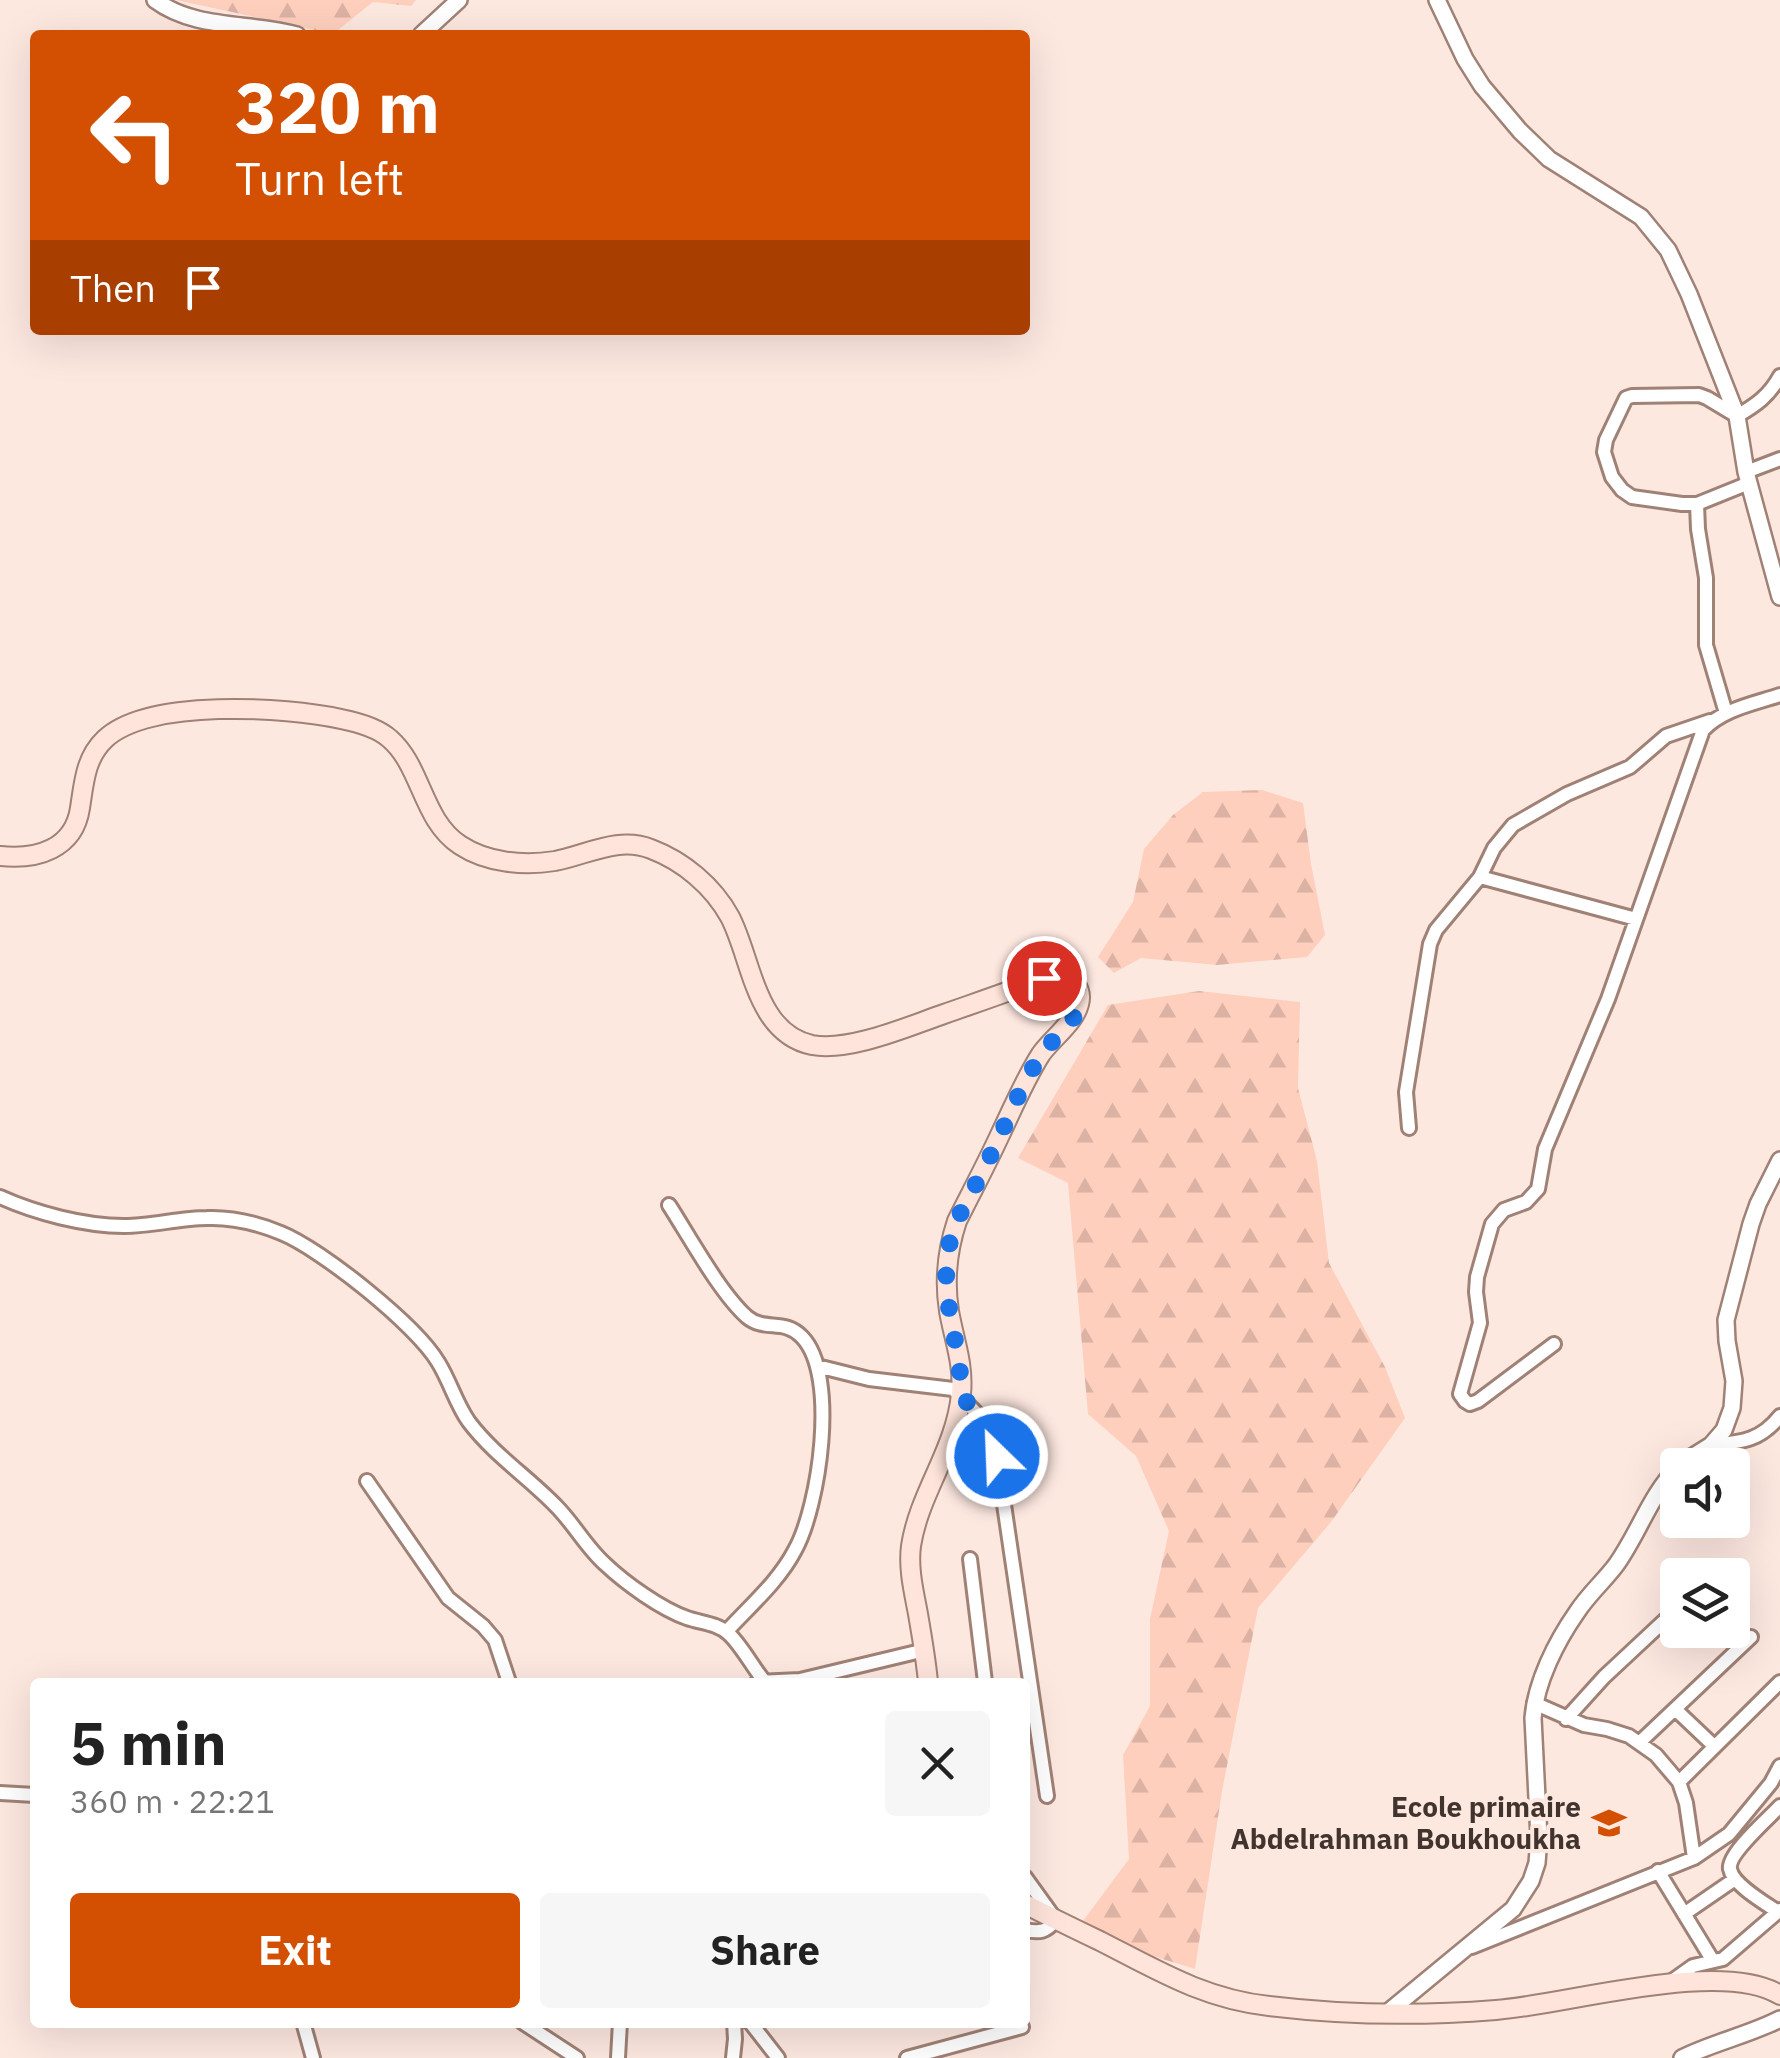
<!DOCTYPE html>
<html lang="en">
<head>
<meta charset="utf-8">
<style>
	body { margin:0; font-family:"IBM Plex Sans",sans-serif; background:#f6f6f6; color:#222; height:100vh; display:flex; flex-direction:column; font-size:38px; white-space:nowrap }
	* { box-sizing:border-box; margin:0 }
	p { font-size:32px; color:#767676 }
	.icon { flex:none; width:55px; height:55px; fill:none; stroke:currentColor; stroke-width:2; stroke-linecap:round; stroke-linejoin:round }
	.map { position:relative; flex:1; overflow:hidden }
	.sheet { position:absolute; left:30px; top:1678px; width:1000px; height:350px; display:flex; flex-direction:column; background:#fff; border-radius:10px; box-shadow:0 10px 40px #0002 }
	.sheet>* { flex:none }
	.guide { position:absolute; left:30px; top:30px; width:1000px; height:305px; border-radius:10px; box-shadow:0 10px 40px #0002; background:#d34f01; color:#fff; overflow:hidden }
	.tools { position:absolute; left:1660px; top:1448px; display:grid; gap:20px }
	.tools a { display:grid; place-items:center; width:90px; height:90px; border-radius:10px; background:#fff; box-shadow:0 10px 40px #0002; font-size:50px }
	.pin { position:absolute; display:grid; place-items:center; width:85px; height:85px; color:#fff; margin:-42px; border:5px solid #fff; border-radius:50%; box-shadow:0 2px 10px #0007 }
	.me { position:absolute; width:110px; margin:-55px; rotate:336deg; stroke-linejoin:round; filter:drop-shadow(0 0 8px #0008) }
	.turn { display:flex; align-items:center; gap:35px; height:210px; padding:0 40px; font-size:45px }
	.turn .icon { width:130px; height:130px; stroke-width:2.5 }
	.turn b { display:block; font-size:70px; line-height:85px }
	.then { display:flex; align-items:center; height:95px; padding:0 40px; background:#0003; gap:20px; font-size:38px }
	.round { display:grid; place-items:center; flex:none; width:105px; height:105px; border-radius:10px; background:#f6f6f6 }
	.overview { display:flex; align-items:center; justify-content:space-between; height:170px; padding:0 40px }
	h1 { font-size:60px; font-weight:700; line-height:75px }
	.button { display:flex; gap:20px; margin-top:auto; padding:20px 40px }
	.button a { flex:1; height:115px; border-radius:10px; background:#d34f01; color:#fff; font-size:40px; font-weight:700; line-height:115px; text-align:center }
	.button a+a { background:#f6f6f6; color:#222 }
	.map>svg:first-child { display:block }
	.forest { fill:url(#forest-firs) }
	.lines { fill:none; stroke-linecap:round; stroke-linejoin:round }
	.minor-casing { stroke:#a08175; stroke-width:18 }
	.tertiary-casing { stroke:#a08175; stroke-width:20 }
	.secondary-casing { stroke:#a08175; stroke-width:22 }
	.minor { stroke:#fff; stroke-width:12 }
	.tertiary { stroke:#fff; stroke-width:15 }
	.secondary { stroke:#fee4da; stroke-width:18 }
	.route { stroke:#1a73e8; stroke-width:18; stroke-dasharray:0 32.4 }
	.labels { text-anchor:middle; stroke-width:8; stroke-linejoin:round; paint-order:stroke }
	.poi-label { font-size:28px; font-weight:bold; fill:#41342f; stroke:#fde8e0; text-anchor:end }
</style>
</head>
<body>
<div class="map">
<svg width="1780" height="2058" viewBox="0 0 1780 2058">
	<defs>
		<pattern id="forest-firs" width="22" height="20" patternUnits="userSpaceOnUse" patternTransform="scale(2.5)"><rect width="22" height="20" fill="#fecfbd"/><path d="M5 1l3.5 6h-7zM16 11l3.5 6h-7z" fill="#dbb2a3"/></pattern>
	</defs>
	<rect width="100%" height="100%" fill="#fde8e0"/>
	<path class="forest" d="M176,0H416L411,6L373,2L333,34Z
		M1262,790L1303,803L1311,864L1325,935L1307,957L1217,965L1141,958L1114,973L1098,957L1133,902L1144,849L1173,815L1203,792Z
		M1199,991L1300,1002L1298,1088L1317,1161L1329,1263L1385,1367L1405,1418L1331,1522L1258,1608L1222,1791L1195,1969L1146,1954L1083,1921L1129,1859L1123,1755L1150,1706V1619L1169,1531L1136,1456L1088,1414L1068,1183L1018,1158L1108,1005Z"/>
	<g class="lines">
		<g class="minor-casing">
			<path id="minor" d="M1746,472L1780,459
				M1749,483L1697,504H1682L1632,497L1622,490L1612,477L1604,452L1606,440L1626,398L1632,396L1699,395L1707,398L1737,416C1756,405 1769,396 1780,376
				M1697,504L1698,529L1706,578V645L1726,713
				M1480,877L1636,919
				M1409,1128L1406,1092L1430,944L1436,930L1480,877L1494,848L1513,825L1567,794L1630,767L1666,736L1710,721
				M0,1197C35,1213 85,1226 124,1226C152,1226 180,1218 207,1218C231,1217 259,1224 281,1233C321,1249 416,1325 438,1362C450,1381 456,1404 469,1422C494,1455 528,1477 556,1506C574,1524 586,1547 605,1564C625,1583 661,1609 687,1618C701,1623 717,1623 729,1634C742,1646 753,1668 765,1682
				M669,1205C689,1236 720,1293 747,1317C765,1332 784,1318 802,1337C839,1375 819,1507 795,1550C779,1581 750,1606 727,1631
				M1554,1344L1478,1401L1470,1404L1465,1401L1460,1394L1480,1323L1476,1292L1477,1277L1492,1224L1504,1210L1526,1202L1538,1189L1545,1149L1608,999L1703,730C1723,709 1753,704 1780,695
				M817,1366L869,1379L953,1389L991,1428L998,1441L997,1457L1047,1796
				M1711,1445C1742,1442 1760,1441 1780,1416
				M367,1481L448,1598L483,1626L495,1640L509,1682
				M970,1559L985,1682
				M1713,1575L1721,1568
				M757,1682L800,1680L925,1650
				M1534,1703L1584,1725L1607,1729L1629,1736L1656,1755L1679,1782L1686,1803L1694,1858
				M1675,1709L1714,1746
				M1566,1719L1604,1677L1678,1608
				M1640,1742L1751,1637
				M1679,1782L1780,1682
				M0,1793L35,1795
				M1658,1871L1713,1961
				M1025,1877L1056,1920C1046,1932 1040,1933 1025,1930
				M1778,1912C1765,1903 1733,1885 1730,1869C1727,1854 1769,1818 1780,1806
				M1684,1914L1735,1879
				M1472,1947L1694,1858L1729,1834L1771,1783L1780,1766
				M1672,1981L1693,1966L1723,1959L1780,1910
				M303,2022L313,2058
				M522,2022L577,2058
				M750,2022L778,2058
				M618,2058L620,2022
				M733,2058L735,2039L734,2022
				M907,2058L1022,2027"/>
		</g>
		<g class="tertiary-casing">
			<path id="tertiary" d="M155,0C195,30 251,22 297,35
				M1437,0L1465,59L1482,86L1520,131L1549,159L1641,217L1668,250L1689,294L1737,416L1746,472L1780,597
				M421,35L459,0
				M1679,1465L1711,1445L1724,1430L1732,1408L1734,1381L1727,1341L1726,1320L1751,1224L1758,1204L1780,1160
				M1387,2013L1513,1909L1531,1881L1537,1863L1539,1838L1533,1718C1536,1682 1556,1642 1577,1612C1588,1595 1604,1581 1616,1565C1639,1533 1650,1495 1678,1467
				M1682,2058C1714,2042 1749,2035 1780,2019"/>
		</g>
		<g class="secondary-casing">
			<path id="secondary" d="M0,856C37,860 74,849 80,808C84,783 85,758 105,739C148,698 286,707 341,719C356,722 378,728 390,739C422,767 422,820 460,845C487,863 524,866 555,861C587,855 618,836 651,849C683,861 713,886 730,917C752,959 755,1033 812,1045C850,1052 909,1026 944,1014C978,1002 1011,991 1044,978C1059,977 1079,977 1080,997C1080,1019 1053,1037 1041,1054C1025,1079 1012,1110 999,1137C986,1165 971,1193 957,1221C947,1251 944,1279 949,1311C954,1340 964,1364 961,1394C956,1449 919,1493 911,1546C908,1569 914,1592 918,1614C922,1637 926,1660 928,1682
				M1025,1904C1050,1917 1075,1929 1100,1941C1157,1970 1204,1999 1269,2006C1343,2015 1421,2016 1496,2010C1566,2005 1721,1958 1780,1995"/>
		</g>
		<use href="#minor" class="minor"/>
		<use href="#tertiary" class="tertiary"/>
		<use href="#secondary" class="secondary"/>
	</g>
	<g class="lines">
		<path class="route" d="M997,1456C999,1427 980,1416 961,1396C962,1349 942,1305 947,1260C948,1246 952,1233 957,1220C970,1195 984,1170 996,1144C1010,1115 1023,1081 1042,1054C1053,1037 1081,1020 1080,997C1079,977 1059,977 1044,978"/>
	</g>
	<defs>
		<g id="school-bare" transform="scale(2.7)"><path d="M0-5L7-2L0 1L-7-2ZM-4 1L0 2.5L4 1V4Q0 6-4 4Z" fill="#d34f01" stroke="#fde8e0" stroke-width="2.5" paint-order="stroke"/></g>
	</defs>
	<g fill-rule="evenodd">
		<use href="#school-bare" x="1609" y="1823"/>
	</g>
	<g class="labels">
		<g class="poi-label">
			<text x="1581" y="1817">Ecole primaire<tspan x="1581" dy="32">Abdelrahman Boukhoukha</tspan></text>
		</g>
	</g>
</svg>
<div class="tools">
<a><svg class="icon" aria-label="sound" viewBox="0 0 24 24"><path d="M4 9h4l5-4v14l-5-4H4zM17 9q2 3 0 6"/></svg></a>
<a><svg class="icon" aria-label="layers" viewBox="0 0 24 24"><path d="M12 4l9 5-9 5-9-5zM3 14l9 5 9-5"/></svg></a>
</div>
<div class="pin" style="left:1044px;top:978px;background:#d93025"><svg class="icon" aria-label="arrive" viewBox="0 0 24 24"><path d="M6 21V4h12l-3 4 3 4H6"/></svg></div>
<svg class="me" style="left:997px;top:1456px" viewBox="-20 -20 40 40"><circle r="17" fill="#1a73e8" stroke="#fff" stroke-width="3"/><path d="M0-11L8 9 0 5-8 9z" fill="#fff"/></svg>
<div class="guide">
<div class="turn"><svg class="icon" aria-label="left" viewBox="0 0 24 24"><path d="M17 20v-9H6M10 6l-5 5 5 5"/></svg><div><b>320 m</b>Turn left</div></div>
<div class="then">Then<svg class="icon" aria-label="arrive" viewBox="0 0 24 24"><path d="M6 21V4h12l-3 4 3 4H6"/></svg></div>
</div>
<section class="sheet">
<div class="overview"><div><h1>5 min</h1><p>360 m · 22:21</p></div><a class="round"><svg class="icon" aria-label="close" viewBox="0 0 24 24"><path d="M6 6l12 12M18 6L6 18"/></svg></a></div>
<div class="button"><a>Exit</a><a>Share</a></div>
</section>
</div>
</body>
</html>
